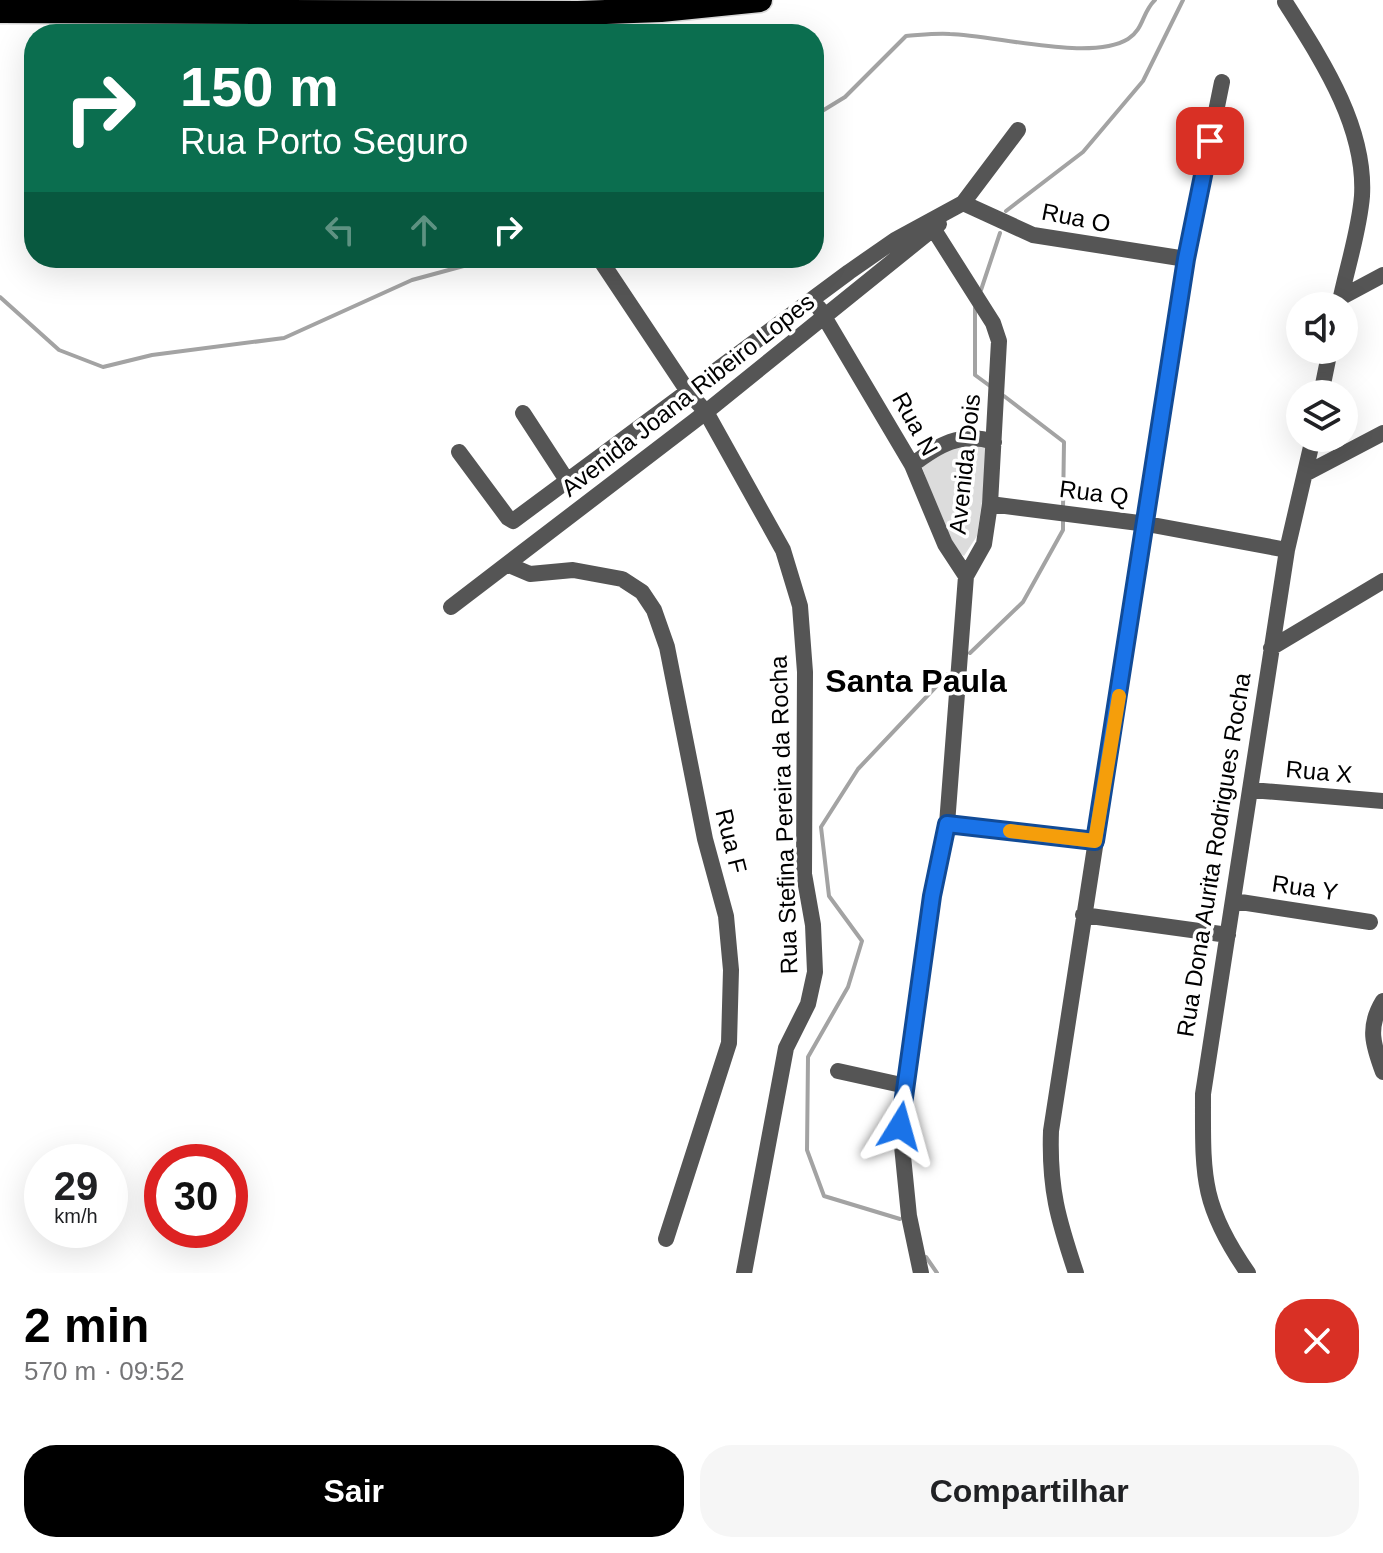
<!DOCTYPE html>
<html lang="pt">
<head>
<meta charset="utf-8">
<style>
	body { margin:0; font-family:Arial,sans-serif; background:#f6f6f6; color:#202124; height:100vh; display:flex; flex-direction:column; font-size:30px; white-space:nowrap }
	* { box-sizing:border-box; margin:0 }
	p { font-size:26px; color:#757577 }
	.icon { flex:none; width:44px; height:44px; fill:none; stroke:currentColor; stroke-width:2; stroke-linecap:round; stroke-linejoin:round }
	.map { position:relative; height:1273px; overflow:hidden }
	.drawer { display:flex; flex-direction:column; background:#fff; flex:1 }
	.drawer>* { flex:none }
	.banner { position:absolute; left:24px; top:24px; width:800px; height:244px; border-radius:32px; box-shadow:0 8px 32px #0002; background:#0b6e4f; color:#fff; overflow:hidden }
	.controls { position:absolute; left:1286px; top:292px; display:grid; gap:16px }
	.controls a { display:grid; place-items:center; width:72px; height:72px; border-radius:50%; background:#fff; box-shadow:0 8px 32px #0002; font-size:40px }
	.speed { position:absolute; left:24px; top:1144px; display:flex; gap:16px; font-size:40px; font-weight:700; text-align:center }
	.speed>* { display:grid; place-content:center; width:104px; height:104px; border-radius:50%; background:#fff; box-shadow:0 8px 32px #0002; line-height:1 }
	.speed small { font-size:20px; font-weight:400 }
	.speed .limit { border:12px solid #d22; background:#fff; color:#111 }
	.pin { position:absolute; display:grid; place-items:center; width:68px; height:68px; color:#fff; margin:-34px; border-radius:16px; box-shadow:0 4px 12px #0006 }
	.me { position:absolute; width:88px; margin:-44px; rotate:8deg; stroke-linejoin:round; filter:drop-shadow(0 0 6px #0008) }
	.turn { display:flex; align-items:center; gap:28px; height:168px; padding:0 24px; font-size:36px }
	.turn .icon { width:104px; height:104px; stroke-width:2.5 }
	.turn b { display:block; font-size:56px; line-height:68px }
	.lanes { display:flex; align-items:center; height:76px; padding:0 24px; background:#0003; justify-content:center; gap:40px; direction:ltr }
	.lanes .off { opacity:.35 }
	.round { display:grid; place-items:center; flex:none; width:84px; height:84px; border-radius:32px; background:#f6f6f6 }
	.summary { display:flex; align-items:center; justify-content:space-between; height:136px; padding:0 24px }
	h1 { font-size:48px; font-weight:600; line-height:60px; color:#000 }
	.action { display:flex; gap:16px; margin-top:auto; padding:16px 24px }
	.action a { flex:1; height:92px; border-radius:32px; background:#000; color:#fff; font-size:32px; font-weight:600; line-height:92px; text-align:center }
	.action a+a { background:#f6f6f6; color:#202124 }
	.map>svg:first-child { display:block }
	.green { fill:#dcdcdc }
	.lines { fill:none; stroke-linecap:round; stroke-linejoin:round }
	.stream { stroke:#a3a3a3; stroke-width:4 }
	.highway-casing { stroke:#dbdbdb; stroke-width:27 }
	.street { stroke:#555; stroke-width:16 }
	.highway { stroke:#000; stroke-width:24 }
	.route-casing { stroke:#114b97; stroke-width:20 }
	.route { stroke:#1a73e8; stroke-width:14 }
	.slow { stroke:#f59e0b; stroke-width:14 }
	.labels { text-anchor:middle; stroke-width:7; stroke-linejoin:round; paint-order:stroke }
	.street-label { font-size:24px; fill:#000; stroke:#fff }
	.district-label { font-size:32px; font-weight:bold; fill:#000; stroke:#fff }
</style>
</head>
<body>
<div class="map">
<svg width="1383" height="1273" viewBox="0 0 1383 1273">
	<rect width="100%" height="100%" fill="#fff"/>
	<path class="green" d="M967,440L990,447L977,536L964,556C944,542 931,490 922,467L936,454Z"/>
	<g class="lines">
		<path class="stream" d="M814,116L845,97L906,36C921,35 935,33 950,34C994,35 1090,62 1128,39C1144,29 1142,12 1155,0
			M1006,211L1083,152L1143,81L1183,0
			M981,290L1000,233
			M0,297L59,350L103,367L152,355L284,338L412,280L493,258
			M975,308V375L990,386
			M1004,396L1064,442L1063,508
			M970,653L1023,602L1063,530V516
			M900,1219L824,1196L807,1150L808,1057L848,987L862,941L829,896L821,827L858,769L948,674
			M926,1257L937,1273"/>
		<g class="highway-casing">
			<path id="highway" d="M0,11L578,13L661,10L760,0"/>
		</g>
		<path class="street" d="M1285,2C1321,59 1366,126 1362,196C1359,233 1346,270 1339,306
			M438,13L454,34
			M963,203L1033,235L1186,259
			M599,258L689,393L706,412L783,550L800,606L805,672L804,874L813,925L815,972L808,1004L786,1048L744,1273
			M1340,298L1383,275
			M819,308L912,465L945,544L966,576
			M1321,394L1330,350
			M523,413L568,482
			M459,452L508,518L513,521L849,272L895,240L963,203L1018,130
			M912,465C938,445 961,431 994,442
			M1305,474L1383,433
			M990,504L1147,524L1287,550
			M509,565L530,574L573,570L622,579L642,592L654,610L667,647L705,839L726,916L731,970L729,1043L666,1239
			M451,607L706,412L939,224
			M1271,648L1383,581
			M1251,790L1383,801
			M947,824L1095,841
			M1234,901L1370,922
			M1083,915L1228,935
			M1383,1001C1367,1027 1373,1045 1383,1072
			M838,1071L906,1086
			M921,1273L909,1216L900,1126L932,896L947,824L966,576L984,544L990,504L999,341L993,323L929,222
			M1076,1273C1058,1219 1049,1189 1051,1131L1186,259L1222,82
			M1248,1273C1200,1204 1203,1175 1203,1094L1287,550L1313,438"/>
		<use href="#highway" class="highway"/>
	</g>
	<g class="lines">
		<g class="route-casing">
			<path id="route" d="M900,1126L932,896L947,824L1095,841L1186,259L1210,141"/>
		</g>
		<use href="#route" class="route"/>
		<path class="slow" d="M1010,831L1095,841L1119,696"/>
	</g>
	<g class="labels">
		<g class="street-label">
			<text transform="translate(1076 218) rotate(11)" y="8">Rua O</text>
			<text transform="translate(688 395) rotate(-38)" y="8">Avenida Joana Ribeiro Lopes</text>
			<text transform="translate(915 424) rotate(61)" y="8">Rua N</text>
			<text transform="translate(965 464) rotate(-84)" y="8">Avenida Dois</text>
			<text transform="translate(1094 493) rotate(7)" y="8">Rua Q</text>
			<text transform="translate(1319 772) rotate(5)" y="8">Rua X</text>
			<text transform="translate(784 815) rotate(-92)" y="8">Rua Stefina Pereira da Rocha</text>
			<text transform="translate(731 841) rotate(76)" y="8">Rua F</text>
			<text transform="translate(1214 855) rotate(-81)" y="8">Rua Dona Aurita Rodrigues Rocha</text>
			<text transform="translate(1305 888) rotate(8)" y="8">Rua Y</text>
		</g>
		<g class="district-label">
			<text x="916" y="692">Santa Paula</text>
		</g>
	</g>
</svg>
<div class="controls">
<a><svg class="icon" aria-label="sound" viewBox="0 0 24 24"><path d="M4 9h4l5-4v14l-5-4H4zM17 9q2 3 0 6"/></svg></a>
<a><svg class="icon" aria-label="layers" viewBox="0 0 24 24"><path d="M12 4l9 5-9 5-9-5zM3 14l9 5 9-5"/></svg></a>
</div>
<div class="speed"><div>29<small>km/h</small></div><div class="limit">30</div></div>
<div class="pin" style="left:1210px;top:141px;background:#d93025"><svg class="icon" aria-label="arrive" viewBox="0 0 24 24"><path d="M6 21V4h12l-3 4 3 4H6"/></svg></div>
<svg class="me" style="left:900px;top:1126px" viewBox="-20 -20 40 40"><path d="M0-17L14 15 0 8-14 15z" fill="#1a73e8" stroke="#fff" stroke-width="4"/></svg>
<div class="banner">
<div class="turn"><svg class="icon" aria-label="right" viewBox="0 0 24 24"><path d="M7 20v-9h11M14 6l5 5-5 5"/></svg><div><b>150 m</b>Rua Porto Seguro</div></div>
<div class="lanes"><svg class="icon off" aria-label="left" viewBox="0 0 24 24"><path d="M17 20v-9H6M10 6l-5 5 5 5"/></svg><svg class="icon off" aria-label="ahead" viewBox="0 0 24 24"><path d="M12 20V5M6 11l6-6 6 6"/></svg><svg class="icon" aria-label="right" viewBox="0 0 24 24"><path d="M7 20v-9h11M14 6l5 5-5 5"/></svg></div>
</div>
</div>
<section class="drawer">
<div class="summary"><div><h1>2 min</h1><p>570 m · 09:52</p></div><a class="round" style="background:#d93025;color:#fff"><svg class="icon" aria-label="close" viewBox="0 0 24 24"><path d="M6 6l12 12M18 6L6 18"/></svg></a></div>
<div class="action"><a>Sair</a><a>Compartilhar</a></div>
</section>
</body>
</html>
